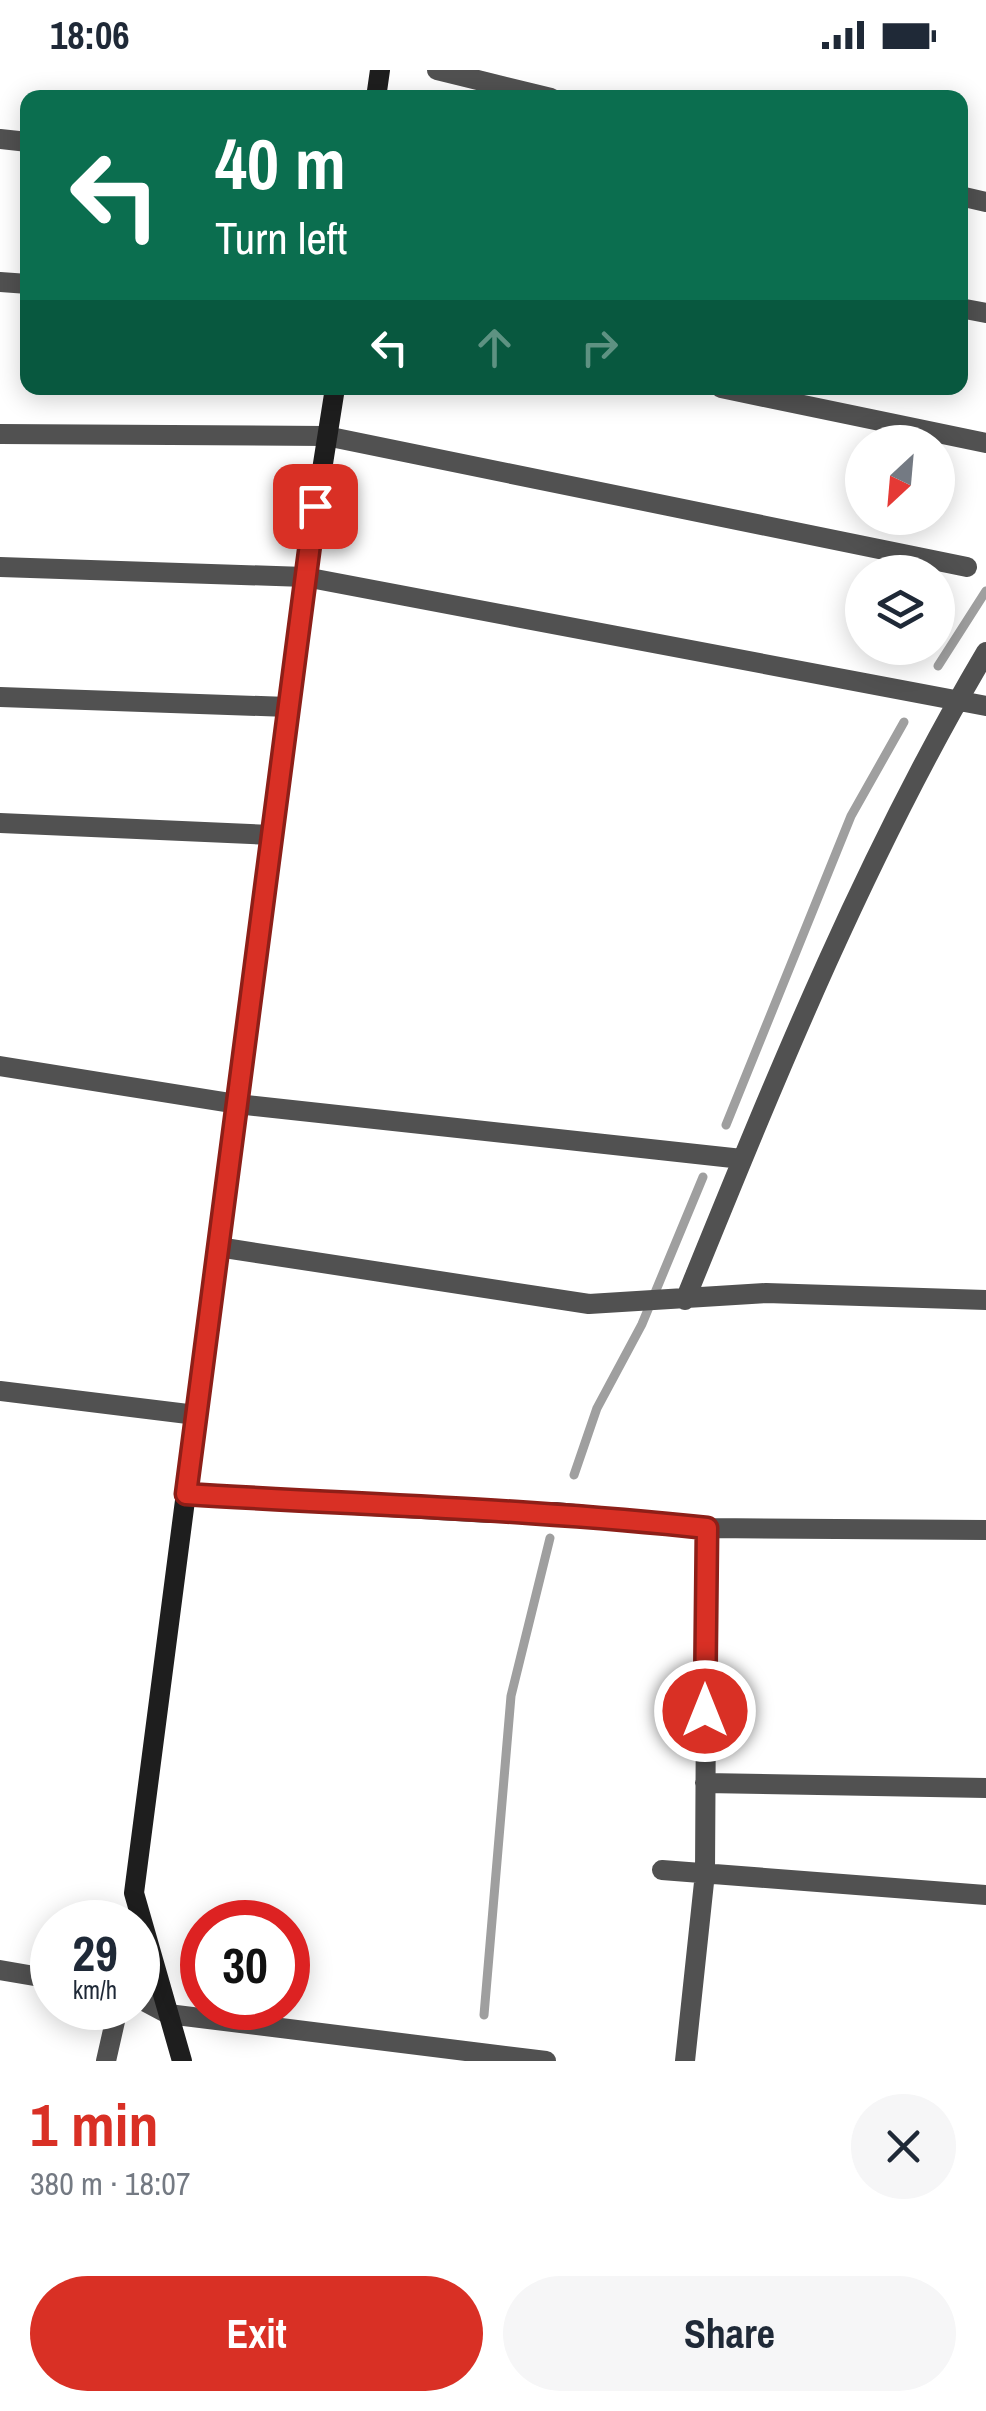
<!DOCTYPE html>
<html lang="en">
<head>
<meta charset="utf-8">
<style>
	body { margin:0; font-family:"Archivo Narrow",sans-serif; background:#f6f6f7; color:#1f2937; height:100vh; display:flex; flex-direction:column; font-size:38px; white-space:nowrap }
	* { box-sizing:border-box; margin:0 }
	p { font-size:32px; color:#747a83 }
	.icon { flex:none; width:55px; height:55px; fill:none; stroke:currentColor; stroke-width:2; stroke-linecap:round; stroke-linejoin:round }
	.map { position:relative; height:1991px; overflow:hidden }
	.sheet { display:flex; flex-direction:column; background:#fff; flex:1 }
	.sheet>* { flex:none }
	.top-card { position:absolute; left:20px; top:20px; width:948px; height:305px; border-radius:20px; box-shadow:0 5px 25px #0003; background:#0b6e4f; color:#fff; overflow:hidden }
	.needle { width:65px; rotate:206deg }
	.controls { position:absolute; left:845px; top:355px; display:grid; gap:20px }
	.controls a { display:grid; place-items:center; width:110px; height:110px; border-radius:50%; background:#fff; box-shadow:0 5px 25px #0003; font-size:50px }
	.speed { position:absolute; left:30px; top:1830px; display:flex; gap:20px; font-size:50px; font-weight:700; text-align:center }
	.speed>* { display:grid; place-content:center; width:130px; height:130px; border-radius:50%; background:#fff; box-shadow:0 5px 25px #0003; line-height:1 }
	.speed small { font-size:25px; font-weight:400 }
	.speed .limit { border:15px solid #d22; background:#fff; color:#111 }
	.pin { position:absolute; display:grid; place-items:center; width:85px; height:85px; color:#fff; margin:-42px; border-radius:20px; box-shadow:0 5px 15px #0006 }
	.me { position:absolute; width:110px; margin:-55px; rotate:0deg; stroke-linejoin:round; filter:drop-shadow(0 0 8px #0008) }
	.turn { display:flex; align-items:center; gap:35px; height:210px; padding:0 30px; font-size:45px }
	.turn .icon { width:130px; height:130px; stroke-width:2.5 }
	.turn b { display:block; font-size:70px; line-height:85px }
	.lanes { display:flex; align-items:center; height:95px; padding:0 30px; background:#0003; justify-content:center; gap:50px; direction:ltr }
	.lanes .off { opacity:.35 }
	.round { display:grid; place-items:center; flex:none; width:105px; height:105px; border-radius:52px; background:#f6f6f7 }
	.headline { display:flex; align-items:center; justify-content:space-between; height:170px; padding:0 30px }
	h1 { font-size:60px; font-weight:800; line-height:75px; color:#d93025 }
	.primary-button { display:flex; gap:20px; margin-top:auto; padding:20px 30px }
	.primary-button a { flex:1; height:115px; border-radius:60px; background:#d93025; color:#fff; font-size:40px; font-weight:800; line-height:115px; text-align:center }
	.primary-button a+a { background:#f6f6f7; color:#1f2937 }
	.status { display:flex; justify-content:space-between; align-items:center; height:70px; padding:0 50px; background:#fff; direction:ltr }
	.status svg { height:28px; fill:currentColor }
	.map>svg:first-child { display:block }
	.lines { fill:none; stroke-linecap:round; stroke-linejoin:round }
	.stream { stroke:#9f9f9f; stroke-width:9 }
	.street { stroke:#515151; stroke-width:20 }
	.secondary { stroke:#1e1e1e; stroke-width:20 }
	.route-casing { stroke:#8d1f18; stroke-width:25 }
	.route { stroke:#d93025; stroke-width:18 }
</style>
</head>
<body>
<div class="status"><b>18:06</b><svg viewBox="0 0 49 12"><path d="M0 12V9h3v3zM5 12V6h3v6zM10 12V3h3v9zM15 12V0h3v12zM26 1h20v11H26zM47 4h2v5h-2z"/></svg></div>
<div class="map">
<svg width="986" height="1991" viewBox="0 0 986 1991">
	<rect width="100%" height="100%" fill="#fff"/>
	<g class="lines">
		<path class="stream" d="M938,596L986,521
			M726,1055L851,746L904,652
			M574,1405L597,1338L642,1254L703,1107
			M484,1945L511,1626L550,1468"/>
		<path class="street" d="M437,0L551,28
			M0,69L28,72
			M960,126L986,132
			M0,212L28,214
			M960,238L986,243
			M721,318L986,373
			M0,364L326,366L967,497
			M0,497L305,507L986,636
			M0,627L288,637
			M0,753L271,765
			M0,996L237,1034L742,1089
			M218,1177L589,1234L766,1223L986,1230
			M685,1230C775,1009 864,788 986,582
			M0,1321L196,1345
			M186,1425L489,1443L556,1442L707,1458L986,1460
			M705,1713L986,1718
			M662,1800L986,1825
			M0,1900L52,1909
			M138,1928L168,1944L546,1991
			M106,1991L118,1938
			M685,1991L705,1803L707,1458"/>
		<path class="secondary" d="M376,28L380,0
			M182,1991L134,1823L305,507L335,318"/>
	</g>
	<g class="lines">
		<g class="route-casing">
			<path id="route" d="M315,436L186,1424C360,1435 534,1439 707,1458L705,1641"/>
		</g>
		<use href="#route" class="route"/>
	</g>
</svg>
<div class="controls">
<a><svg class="needle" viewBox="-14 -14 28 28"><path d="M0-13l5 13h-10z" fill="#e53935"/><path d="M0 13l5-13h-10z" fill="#747a83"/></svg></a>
<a><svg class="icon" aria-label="layers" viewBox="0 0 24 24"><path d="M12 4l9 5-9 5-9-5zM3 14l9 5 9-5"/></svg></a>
</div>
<div class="speed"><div>29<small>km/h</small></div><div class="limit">30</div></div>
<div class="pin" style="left:315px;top:436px;background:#d93025"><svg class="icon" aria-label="arrive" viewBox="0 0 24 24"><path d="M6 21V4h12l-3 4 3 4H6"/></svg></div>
<svg class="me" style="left:705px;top:1641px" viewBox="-20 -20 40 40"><circle r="17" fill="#d93025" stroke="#fff" stroke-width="3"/><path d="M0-11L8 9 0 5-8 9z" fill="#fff"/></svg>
<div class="top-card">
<div class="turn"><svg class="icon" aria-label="left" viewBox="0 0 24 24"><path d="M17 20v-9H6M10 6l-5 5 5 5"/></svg><div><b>40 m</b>Turn left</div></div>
<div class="lanes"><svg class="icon" aria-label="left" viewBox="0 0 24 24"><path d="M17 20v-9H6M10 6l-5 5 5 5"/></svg><svg class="icon off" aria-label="ahead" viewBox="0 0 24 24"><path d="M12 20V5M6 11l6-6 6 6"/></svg><svg class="icon off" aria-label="right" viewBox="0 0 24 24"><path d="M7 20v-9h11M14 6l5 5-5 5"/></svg></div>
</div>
</div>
<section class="sheet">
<div class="headline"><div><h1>1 min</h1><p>380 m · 18:07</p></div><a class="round"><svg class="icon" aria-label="close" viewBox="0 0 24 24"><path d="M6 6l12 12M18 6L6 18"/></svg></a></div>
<div class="primary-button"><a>Exit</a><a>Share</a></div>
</section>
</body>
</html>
